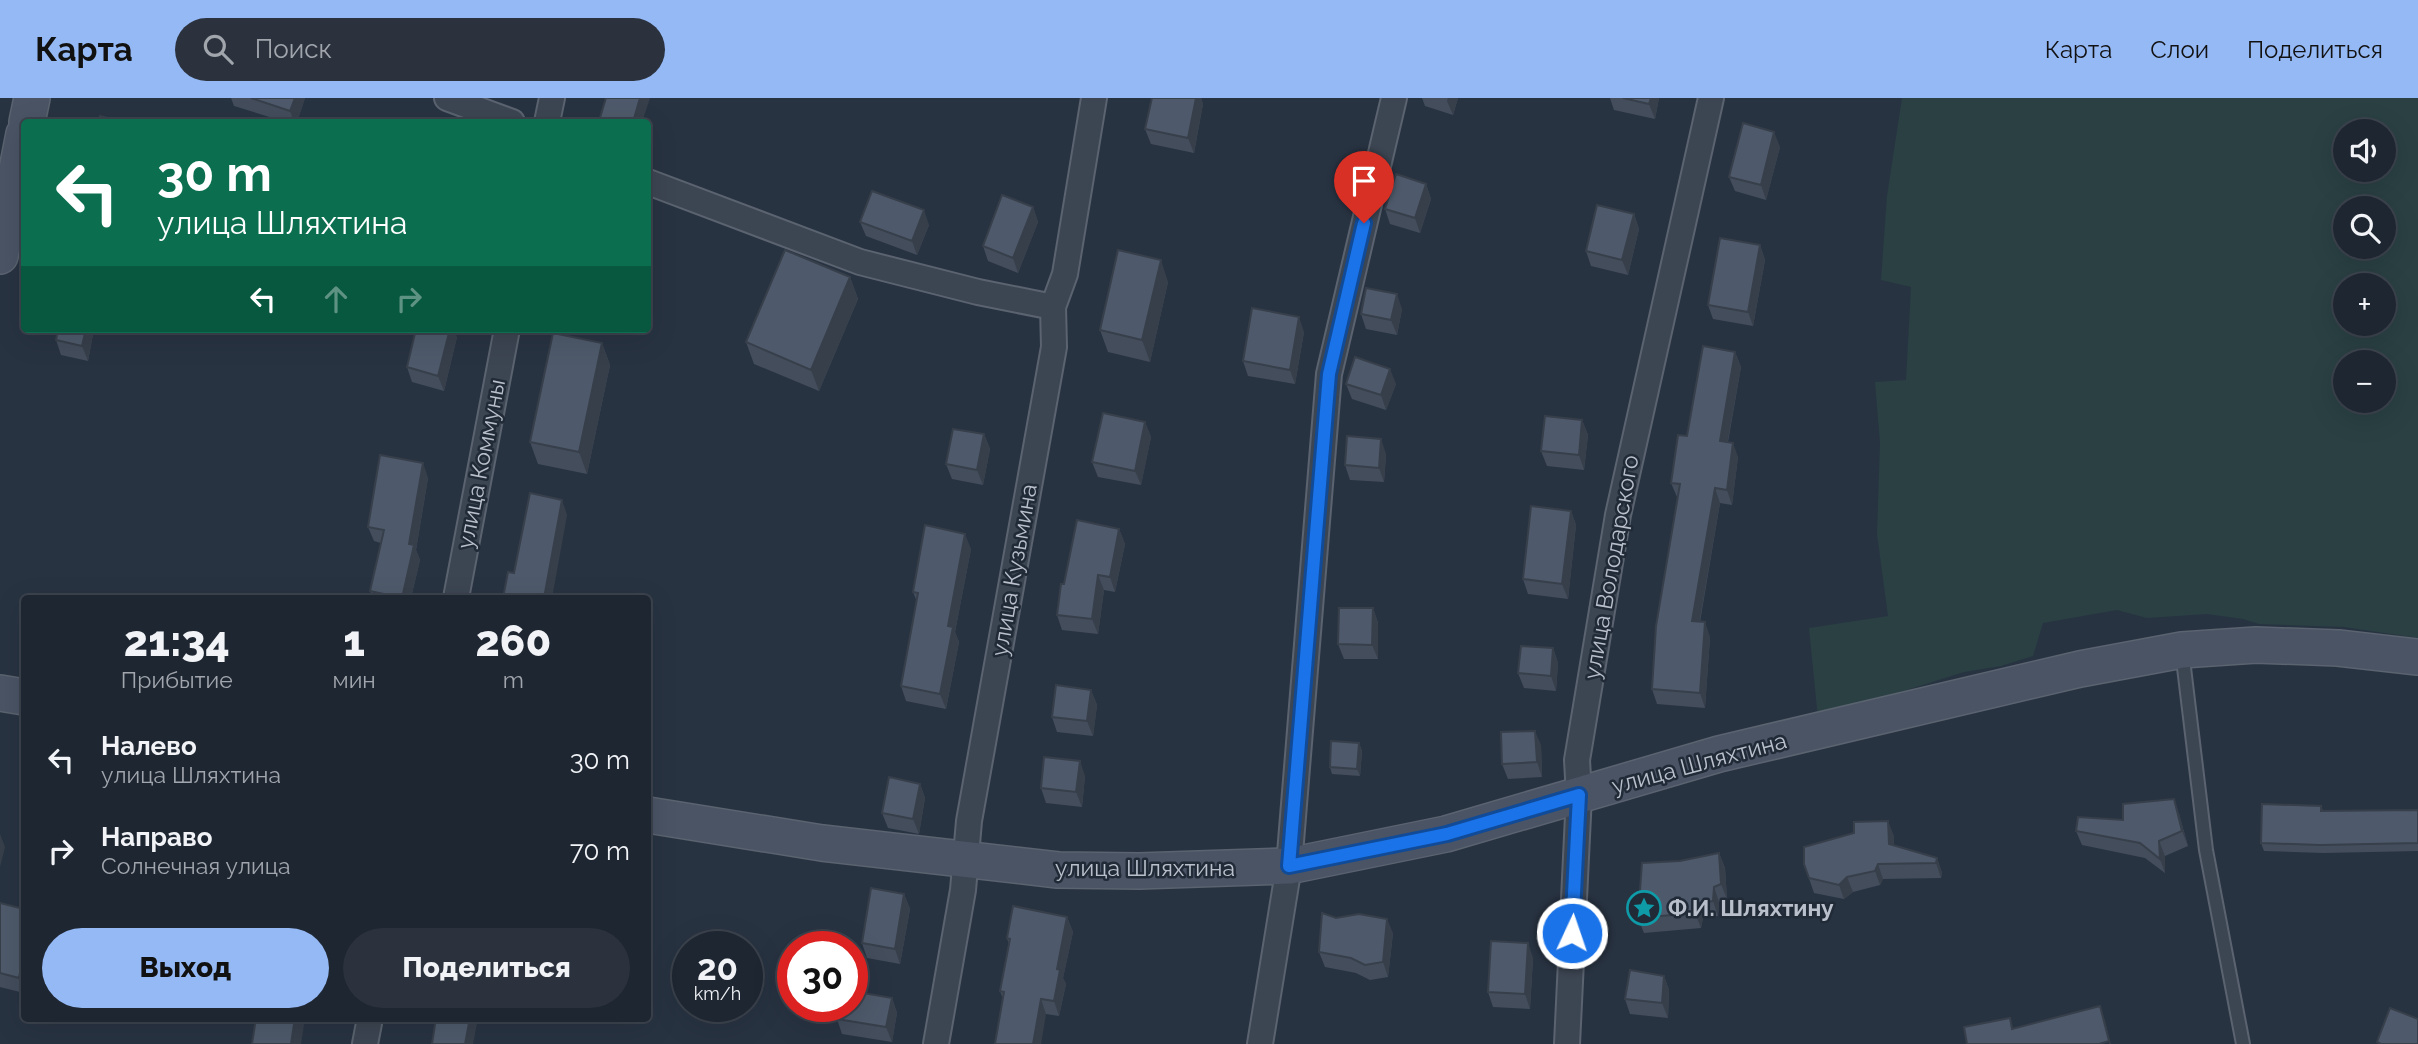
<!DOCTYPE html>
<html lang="ru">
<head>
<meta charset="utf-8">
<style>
	body { margin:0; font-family:Raleway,sans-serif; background:#2b323e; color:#f1f3f6; height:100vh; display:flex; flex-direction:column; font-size:26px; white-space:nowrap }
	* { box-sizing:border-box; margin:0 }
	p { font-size:23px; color:#a1a5ac }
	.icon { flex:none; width:38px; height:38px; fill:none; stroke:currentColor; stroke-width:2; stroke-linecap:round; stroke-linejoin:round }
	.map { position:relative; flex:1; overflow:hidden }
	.details { position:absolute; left:21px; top:497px; width:630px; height:427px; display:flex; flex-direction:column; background:#1e2632; border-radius:7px; box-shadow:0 7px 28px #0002,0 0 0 2px #3c434d }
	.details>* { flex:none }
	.guide { position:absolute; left:21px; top:21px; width:630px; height:214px; border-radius:7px; box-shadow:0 7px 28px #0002,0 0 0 2px #3c434d; background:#0b6e4f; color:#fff; overflow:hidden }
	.tools { position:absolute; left:2333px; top:21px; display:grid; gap:14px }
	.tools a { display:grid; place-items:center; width:63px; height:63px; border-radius:50%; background:#1e2632; box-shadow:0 7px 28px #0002,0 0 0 2px #3c434d; font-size:35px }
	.speed { position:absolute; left:672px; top:833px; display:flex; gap:14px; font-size:35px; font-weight:700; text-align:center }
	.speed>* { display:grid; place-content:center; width:91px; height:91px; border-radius:50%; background:#1e2632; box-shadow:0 7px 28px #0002,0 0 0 2px #3c434d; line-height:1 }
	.speed small { font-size:18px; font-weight:400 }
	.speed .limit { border:10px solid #d22; background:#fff; color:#111 }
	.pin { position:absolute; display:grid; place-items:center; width:60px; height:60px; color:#fff; margin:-72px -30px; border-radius:50% 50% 50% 0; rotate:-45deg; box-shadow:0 0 7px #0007 }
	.pin .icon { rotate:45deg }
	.me { position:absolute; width:77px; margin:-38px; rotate:3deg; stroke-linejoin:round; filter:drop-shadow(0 0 5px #0008) }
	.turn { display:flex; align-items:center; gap:24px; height:147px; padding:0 21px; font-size:32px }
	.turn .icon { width:91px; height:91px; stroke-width:2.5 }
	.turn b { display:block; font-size:49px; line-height:60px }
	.lanes { display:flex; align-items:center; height:66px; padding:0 21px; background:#0003; justify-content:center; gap:35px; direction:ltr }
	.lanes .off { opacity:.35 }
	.eta { display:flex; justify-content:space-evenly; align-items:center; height:119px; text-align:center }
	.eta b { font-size:42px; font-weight:800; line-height:49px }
	.cta { display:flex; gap:14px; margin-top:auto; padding:14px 21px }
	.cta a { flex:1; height:80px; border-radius:42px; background:#95b9f5; color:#111; font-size:28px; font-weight:800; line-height:80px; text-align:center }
	.cta a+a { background:#2b323e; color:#f1f3f6 }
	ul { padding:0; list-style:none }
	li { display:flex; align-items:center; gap:21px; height:91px; padding:0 21px }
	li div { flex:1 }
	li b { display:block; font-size:26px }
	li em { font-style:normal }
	header { display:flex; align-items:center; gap:42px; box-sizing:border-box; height:98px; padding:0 35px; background:#95b9f5; color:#111 }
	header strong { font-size:33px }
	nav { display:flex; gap:38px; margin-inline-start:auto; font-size:24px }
	.search { width:490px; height:63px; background:#2b323e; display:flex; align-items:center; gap:18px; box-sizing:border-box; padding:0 24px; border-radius:38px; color:#a1a5ac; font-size:26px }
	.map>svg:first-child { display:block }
	.green { fill:#2a4043; fill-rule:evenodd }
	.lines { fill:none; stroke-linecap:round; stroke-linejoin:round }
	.lane-casing { stroke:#5a636f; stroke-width:16 }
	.street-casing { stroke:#5a636f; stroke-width:28 }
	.secondary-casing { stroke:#5a636f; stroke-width:38 }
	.lane { stroke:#3c4552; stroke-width:12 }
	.street { stroke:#3c4552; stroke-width:24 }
	.secondary { stroke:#4a5465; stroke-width:35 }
	.wall { fill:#434d5c }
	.shaded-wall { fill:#373f4b }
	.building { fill:#4e5a6b; stroke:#373f4b; stroke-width:2 }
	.route-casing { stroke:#114b97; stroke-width:18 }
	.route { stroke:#1a73e8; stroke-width:12 }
	.labels { text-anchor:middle; stroke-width:5; stroke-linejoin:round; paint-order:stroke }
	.street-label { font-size:23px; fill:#b9c0cc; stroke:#212a37 }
	.poi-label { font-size:23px; font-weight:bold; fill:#b9c0cc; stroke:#212a37; text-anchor:start }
</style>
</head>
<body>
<header>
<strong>Карта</strong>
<div class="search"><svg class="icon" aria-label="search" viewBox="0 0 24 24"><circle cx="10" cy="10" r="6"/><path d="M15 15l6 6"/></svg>Поиск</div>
<nav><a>Карта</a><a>Слои</a><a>Поделиться</a></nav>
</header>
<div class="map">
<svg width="2418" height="946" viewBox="0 0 2418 946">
	<rect width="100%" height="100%" fill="#283342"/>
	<path class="green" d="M1902,0H2418V540L2344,529L2259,526L2243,521L2207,516L2147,520L2117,512L2043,525L2033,558L2001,568L1964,574L1818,620L1809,530L1888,518L1877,436L1880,345L1875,284L1906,282L1911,189L1881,182L1887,98ZM2345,33H2384V72H2345ZM2345,110H2384V149H2345ZM2345,187H2384V226H2345ZM2345,264H2384V303H2345Z"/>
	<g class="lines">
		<g class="lane-casing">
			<path id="lane" d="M2182,553L2206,752L2243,946"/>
		</g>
		<g class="street-casing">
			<path id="street" d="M447,0L512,24
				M547,24L552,0
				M648,84L860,164L978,194L1053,209
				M456,500L507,231
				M365,946L370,920
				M936,946L963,792L969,723L1054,249L1053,209L1065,176L1094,0
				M1260,946L1289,768L1329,276L1394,0
				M1567,946L1579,697L1577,662L1618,417L1711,0"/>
		</g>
		<g class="secondary-casing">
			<path id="secondary" d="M27,24L32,0
				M0,158L24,36
				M0,595L24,599
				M648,717L822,745L1058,772L1139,773L1289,768L1446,736L1719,656L2080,571L2182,552L2256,547L2338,550L2418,559"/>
		</g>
		<use href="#lane" class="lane"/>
		<use href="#street" class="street"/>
		<use href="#secondary" class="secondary"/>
	</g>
	<path class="wall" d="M231,0H305L297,24H286L234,8Z
		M1152,0H1201L1203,6L1194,55L1151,46L1145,31Z
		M1422,0H1458L1453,17L1425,8Z
		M1610,0H1659L1655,21L1614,12Z
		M1780,49L1766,102L1735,93L1729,79Z
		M1426,86L1431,101L1420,135L1390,126L1385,111Z
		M1033,109L1038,124L1018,175L988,163L983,148Z
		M1634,116L1639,131L1628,177L1591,168L1586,153Z
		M860,124L929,127L917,157L866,138Z
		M1760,147L1765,162L1753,228L1713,221L1708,207Z
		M850,179L858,201L819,293L754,266L746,244Z
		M1168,184L1150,264L1108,254L1100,232Z
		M1402,211L1397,237L1366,231L1361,216Z
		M58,231H94L88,263L61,257L56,242Z
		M1304,234L1295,286L1248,278L1243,263Z
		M457,239L444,293L412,284L407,269Z
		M602,245L610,267L587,376L538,366L530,344Z
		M1735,254L1741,269L1728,344L1738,359L1732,407L1720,405L1700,524L1710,539L1705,610L1657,606L1652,591L1678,400L1677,399L1671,385L1687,338Z
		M1346,286H1396L1386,312L1352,301Z
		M1582,322L1588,337L1584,372L1547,368L1541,353Z
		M1145,324L1151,339L1141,387L1098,379L1092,364Z
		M984,336L990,351L983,387L952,381L946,366Z
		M1386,356L1384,384L1350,382L1345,367Z
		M428,380L416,452L420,462L411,500H373L370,493L381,445L374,443L368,429Z
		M1571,413L1576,427L1568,501L1528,496L1523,481Z
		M1119,431L1125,446L1115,494L1104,492L1098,536L1062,532L1057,517L1064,486Z
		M971,451L955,534L959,544L946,611L906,603L901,588L917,504L913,494Z
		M1373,510L1378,525V561H1344L1338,546Z
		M1553,550L1558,565L1556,593L1524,590L1518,575Z
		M1091,592L1097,607L1093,638L1057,634L1052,619Z
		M1359,645L1362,653L1360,678L1332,676L1330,669Z
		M1541,647L1542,679L1508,681L1502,666Z
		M1085,678L1082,709L1046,705L1041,690Z
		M920,686L925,700L919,736L888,730L882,715Z
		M2321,708L2323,713L2418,712V753L2323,755L2264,753L2261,745Z
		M2179,716L2188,748L2165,758V775L2145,760L2082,747L2076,733L2123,722Z
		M1894,738V747L1937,760L1942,775L1941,780L1883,781L1880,787L1853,794L1844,801L1814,795L1804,766Z
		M1719,755L1725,770L1727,801L1719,804L1718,818L1703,820L1701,830L1644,835L1638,820L1680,763Z
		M904,796L910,811L900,866L867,860L862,845Z
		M0,805L24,811V895L0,889Z
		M1067,819L1073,834L1063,880L1066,886L1059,918L1046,916L1003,901L1000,893L1009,847L1007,840Z
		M1393,835L1388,879L1370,882L1356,875L1325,869L1319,854Z
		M1533,860L1530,911L1493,909L1488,894Z
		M1664,878L1669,892L1668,920L1630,916L1625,901Z
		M892,900L897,915L892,944L842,936L837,921Z"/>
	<path class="shaded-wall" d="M295,0H305L297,24H294L290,13Z
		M640,0H650L642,24H633Z
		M1196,0H1201L1203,6L1194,55L1188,40Z
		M1448,0H1458L1453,17L1447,3Z
		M1651,0H1659L1655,21L1649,6Z
		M1774,34L1780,49L1766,102L1761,87Z
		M1426,86L1431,101L1420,135L1415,120Z
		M1033,109L1038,124L1018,175L1013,160Z
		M924,112L929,127L917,157L912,143Z
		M1634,116L1639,131L1628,177L1622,162Z
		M1760,147L1765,162L1753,228L1748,214Z
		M1161,162L1168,184L1150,264L1142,242Z
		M850,179L858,201L819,293L811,272Z
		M1397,196L1402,211L1397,237L1391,222Z
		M1299,219L1304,234L1295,286L1290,272Z
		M86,231H94L88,263L82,248Z
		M450,231H454L457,239L444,293L438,278Z
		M602,245L610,267L587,376L579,354Z
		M1735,254L1741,269L1725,358L1720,343Z
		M1390,271L1396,286L1386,312L1381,297Z
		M1582,322L1588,337L1584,372L1579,357Z
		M1145,324L1151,339L1141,387L1135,373Z
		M984,336L990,351L983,387L977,372Z
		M1381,341L1386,356L1384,384L1379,370Z
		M1733,345L1738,359L1732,407L1727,392Z
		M423,365L428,380L416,452L420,462L411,500H402L409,446Z
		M1715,390L1720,405L1697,538L1692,523Z
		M562,402L567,417L552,500H544Z
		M1571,413L1576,427L1568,501L1562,486Z
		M1119,431L1125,446L1115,494L1110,479Z
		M965,436L971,451L955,534L959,544L946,611L940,596L948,528Z
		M1098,477L1104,492L1098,536L1092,521Z
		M1373,510L1378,525V561L1372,547Z
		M1705,524L1710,539L1705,610L1700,595Z
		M1553,550L1558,565L1556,593L1551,578Z
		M1091,592L1097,607L1093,638L1087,623Z
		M1535,633L1541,647L1542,679L1537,664Z
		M1359,645L1362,653L1360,678L1357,671Z
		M1080,663L1085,678L1082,709L1076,694Z
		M920,686L925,700L919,736L913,721Z
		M2174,701L2179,716L2188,748L2182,733Z
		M1888,723L1894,738V761L1889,746Z
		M0,736L5,749L0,769Z
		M2159,743L2165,758V775L2160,761Z
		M1719,755L1725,770L1727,801L1721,786Z
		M1937,760L1942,775L1941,780L1936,765Z
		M1878,766L1883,781L1880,787L1875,773Z
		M1847,779L1853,794L1844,801L1839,787Z
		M1714,789L1719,804L1718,818L1713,803Z
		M904,796L910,811L900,866L895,851Z
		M1698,805L1703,820L1701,830L1695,815Z
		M1067,819L1073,834L1063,880L1066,886L1059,918L1054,903L1057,871Z
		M1387,821L1393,835L1388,879L1383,864Z
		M1528,845L1533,860L1530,911L1525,896Z
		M24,854V895L19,880Z
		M1664,878L1669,892L1668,920L1662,905Z
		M892,900L897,915L892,944L886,929Z
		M1041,901L1046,916L1041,946H1033Z
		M2100,908L2105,923L2111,946H2109V943Z
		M295,920H305L301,946H291Z
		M470,920H478L473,946H465Z"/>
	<path class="building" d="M251,0H295L290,13Z
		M606,0H640L633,24H604L599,23Z
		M1152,0H1196L1188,40L1145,31Z
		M1623,0H1651L1649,6Z
		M100,18L123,24H98Z
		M1743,25L1774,34L1761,87L1729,79Z
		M1396,76L1426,86L1415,120L1385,111Z
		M872,93L924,112L912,143L860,124Z
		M1002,97L1033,109L1013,160L983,148Z
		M1597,107L1634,116L1622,162L1586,153Z
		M1720,140L1760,147L1748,214L1708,207Z
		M785,152L850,179L811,272L746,244Z
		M1118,152L1161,162L1142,242L1100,232Z
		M1366,190L1397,196L1391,222L1361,216Z
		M1252,210L1299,219L1290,272L1243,263Z
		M58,231H86L82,248L56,242Z
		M416,231H450L438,278L407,269Z
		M553,235L602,245L579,354L530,344Z
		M1703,248L1735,254L1720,343L1733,345L1727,392L1715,390L1692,523L1705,524L1700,595L1652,591L1656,528L1680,386L1671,385L1678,337L1687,338Z
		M1355,259L1390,271L1381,297L1346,286Z
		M1103,315L1145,324L1135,373L1092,364Z
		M1545,318L1582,322L1579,357L1541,353Z
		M953,331L984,336L977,372L946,366Z
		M1347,338L1381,341L1379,370L1345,367Z
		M380,357L423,365L409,446L414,447L402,500L370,493L384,432L368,429Z
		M530,395L562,402L544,500H503L508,474L514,475Z
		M1531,408L1571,413L1562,486L1523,481Z
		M1077,422L1119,431L1110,479L1098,477L1092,521L1057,517L1061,486H1064Z
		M925,427L965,436L948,528L953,529L940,596L901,588L918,495L913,494Z
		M1339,510H1373L1372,547L1338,546Z
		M1521,548L1553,550L1551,578L1518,575Z
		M1056,587L1091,592L1087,623L1052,619Z
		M1535,633L1537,664L1502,666L1501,634Z
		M1331,643L1359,645L1357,671L1330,669Z
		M1044,659L1080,663L1076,694L1041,690Z
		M889,679L920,686L913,721L882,715Z
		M2174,701L2182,733L2159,743L2160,761L2140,745L2076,733L2078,719L2123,722V706Z
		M2262,706L2321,708V713L2418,712V745L2320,747L2261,745Z
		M1888,723L1889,746L1937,760L1936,765L1878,766L1875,773L1847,779L1839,787L1809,780L1804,766V749L1854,735V724Z
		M1719,755L1721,786L1714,789L1713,803L1698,805L1695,815L1638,820L1642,765L1680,763Z
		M871,790L904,796L895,851L862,845Z
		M0,805L24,811V854L19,880L0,875Z
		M1013,808L1067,819L1057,871L1060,872L1054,903L1041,901L1033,946H995L1004,894L1000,893L1010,841L1007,840Z
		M1322,815L1336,820L1359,816L1387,821L1383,864L1365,867L1351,860L1319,854Z
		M1491,843L1528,845L1525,896L1488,894Z
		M1630,872L1664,878L1662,905L1625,901Z
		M852,893L892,900L886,929L837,921L839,908H852Z
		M2100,908L2109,943L2099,946H1967L1964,929L2010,920L2012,931Z
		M2390,910L2418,921V946H2381L2377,944Z
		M256,920H295L291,946H252Z
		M436,920H470L465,946H432Z"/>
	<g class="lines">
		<g class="route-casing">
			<path id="route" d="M1364,125L1329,276L1289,768L1447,736L1579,697L1572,835"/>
		</g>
		<use href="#route" class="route"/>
	</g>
	<defs>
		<g id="sight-ring" transform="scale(1.75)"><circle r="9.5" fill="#212a37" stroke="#0f9aa8" stroke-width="1.5"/><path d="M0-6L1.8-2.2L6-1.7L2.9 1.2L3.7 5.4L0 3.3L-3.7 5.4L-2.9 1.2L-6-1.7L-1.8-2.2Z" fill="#0f9aa8"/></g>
	</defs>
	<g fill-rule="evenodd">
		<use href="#sight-ring" x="1644" y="810"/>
	</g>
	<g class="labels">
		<g class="street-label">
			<text transform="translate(481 366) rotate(-79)" y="8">улица Коммуны</text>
			<text transform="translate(1611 469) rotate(-80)" y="8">улица Володарского</text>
			<text transform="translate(1014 472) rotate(-80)" y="8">улица Кузьмина</text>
			<text transform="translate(1699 665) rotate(-15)" y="8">улица Шляхтина</text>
			<text x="1145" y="778">улица Шляхтина</text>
		</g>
		<g class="poi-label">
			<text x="1668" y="818">Ф.И. Шляхтину</text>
		</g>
	</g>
</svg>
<div class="tools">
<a><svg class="icon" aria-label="sound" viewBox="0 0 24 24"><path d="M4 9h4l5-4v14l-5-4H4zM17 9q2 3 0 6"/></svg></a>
<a><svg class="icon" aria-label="search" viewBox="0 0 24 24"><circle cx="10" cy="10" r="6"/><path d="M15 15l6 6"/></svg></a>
<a>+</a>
<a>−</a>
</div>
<div class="speed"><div>20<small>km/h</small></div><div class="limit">30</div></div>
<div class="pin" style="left:1364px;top:125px;background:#d93025"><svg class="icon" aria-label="arrive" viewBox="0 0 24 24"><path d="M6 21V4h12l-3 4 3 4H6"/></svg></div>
<svg class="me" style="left:1572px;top:835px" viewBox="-20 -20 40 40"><circle r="17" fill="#1a73e8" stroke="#fff" stroke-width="3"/><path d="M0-11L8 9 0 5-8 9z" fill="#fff"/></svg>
<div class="guide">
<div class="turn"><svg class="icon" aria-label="left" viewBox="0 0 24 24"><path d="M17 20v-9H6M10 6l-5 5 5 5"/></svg><div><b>30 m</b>улица Шляхтина</div></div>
<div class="lanes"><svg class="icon" aria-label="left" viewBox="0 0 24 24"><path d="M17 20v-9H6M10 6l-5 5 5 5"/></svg><svg class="icon off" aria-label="ahead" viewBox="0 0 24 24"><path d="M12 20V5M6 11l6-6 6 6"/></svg><svg class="icon off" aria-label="right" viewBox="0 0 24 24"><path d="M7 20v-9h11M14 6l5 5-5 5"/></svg></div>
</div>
<section class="details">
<div class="eta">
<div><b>21:34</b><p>Прибытие</p></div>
<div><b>1</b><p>мин</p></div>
<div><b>260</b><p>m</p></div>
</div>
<ul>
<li><svg class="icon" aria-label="left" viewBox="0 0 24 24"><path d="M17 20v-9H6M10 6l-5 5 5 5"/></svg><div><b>Налево</b><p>улица Шляхтина</p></div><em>30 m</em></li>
<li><svg class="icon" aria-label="right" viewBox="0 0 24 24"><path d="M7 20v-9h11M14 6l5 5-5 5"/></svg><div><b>Направо</b><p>Солнечная улица</p></div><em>70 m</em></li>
</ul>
<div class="cta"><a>Выход</a><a>Поделиться</a></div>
</section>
</div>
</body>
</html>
